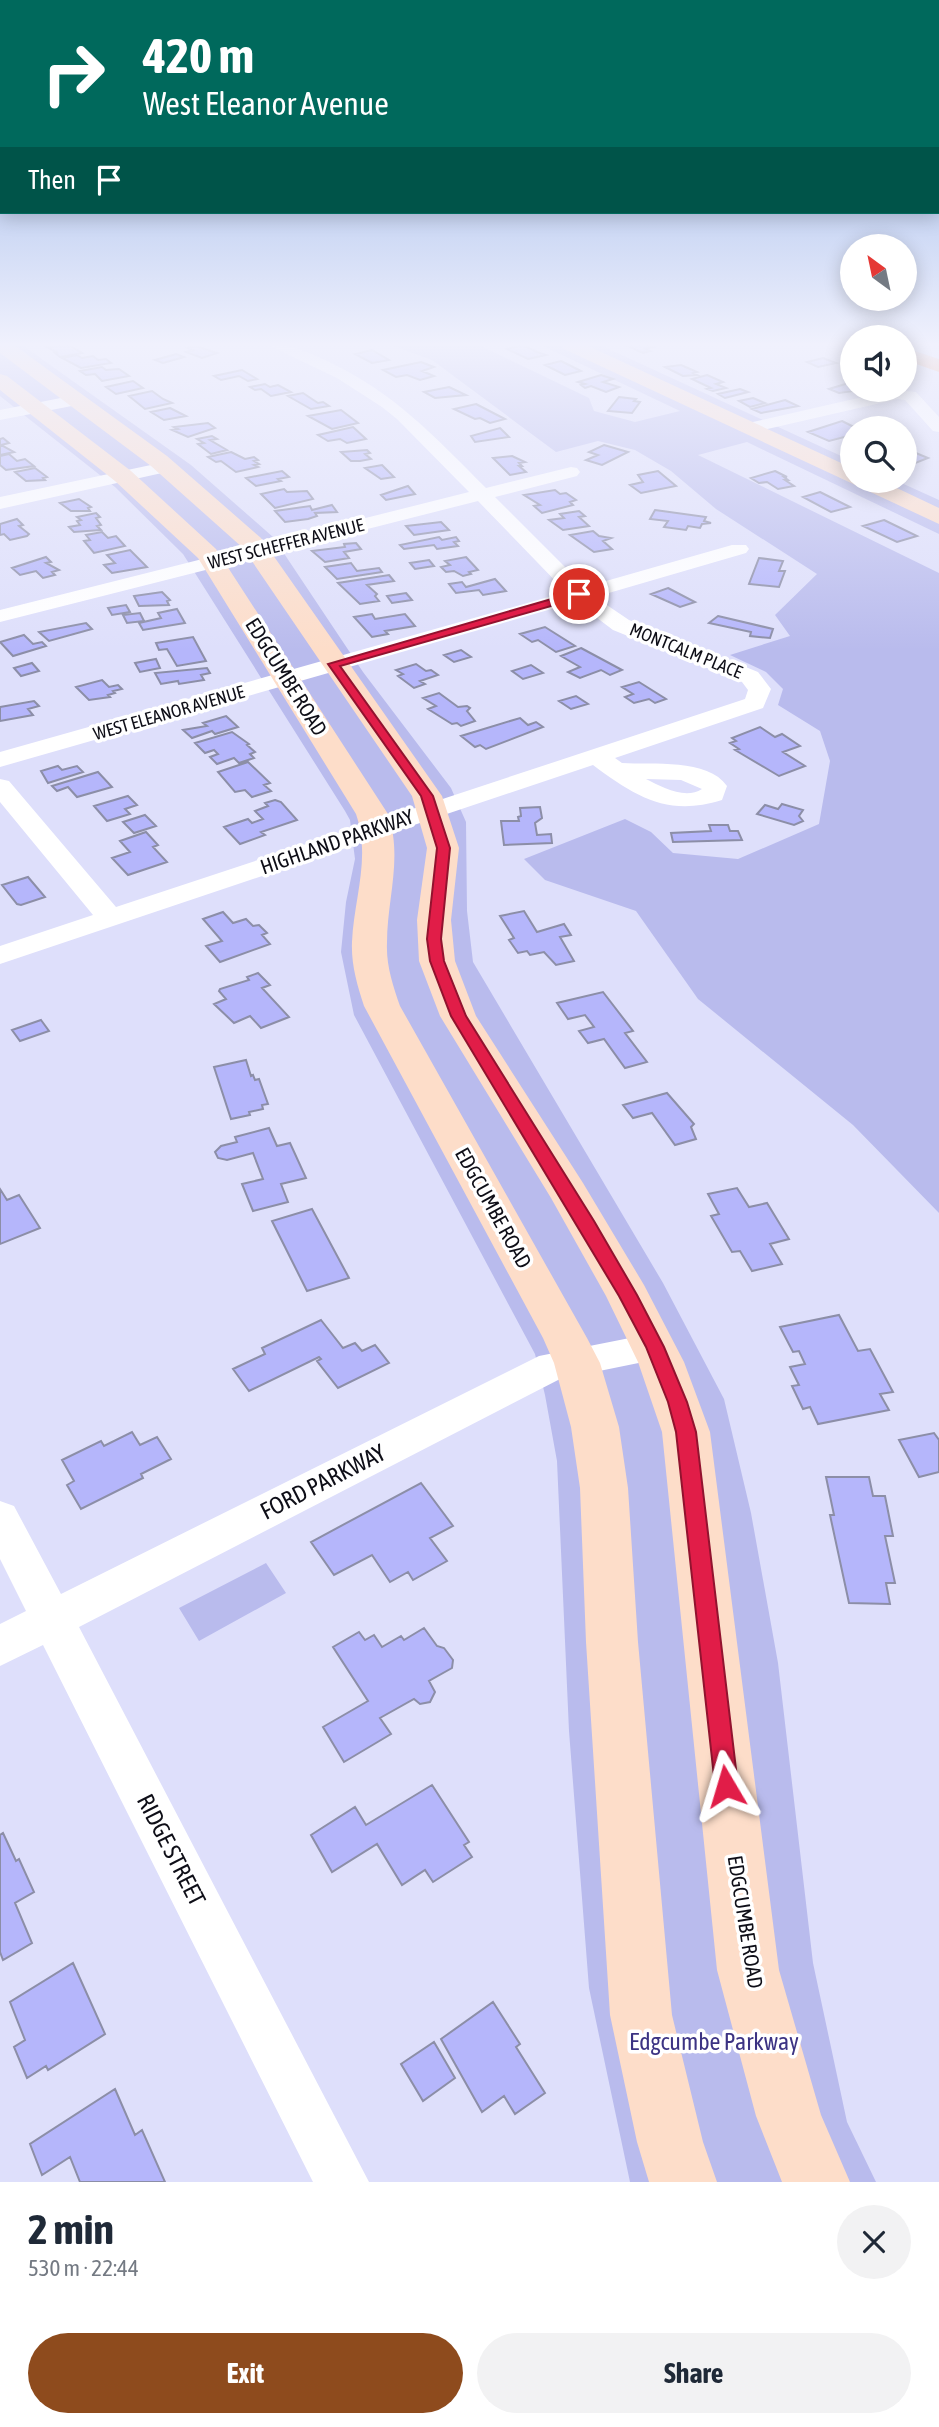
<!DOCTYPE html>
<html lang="en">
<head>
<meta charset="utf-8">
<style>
	body { margin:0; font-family:"Asap Condensed",sans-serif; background:#f2f2f3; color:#1f2937; height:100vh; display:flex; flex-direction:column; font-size:26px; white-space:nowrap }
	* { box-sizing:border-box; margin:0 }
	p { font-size:23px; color:#747a83 }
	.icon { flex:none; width:38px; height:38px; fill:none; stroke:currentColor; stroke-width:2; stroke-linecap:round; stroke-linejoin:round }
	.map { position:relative; height:2182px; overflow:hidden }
	.panel { display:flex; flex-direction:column; background:#fff; flex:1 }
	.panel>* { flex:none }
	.hud { position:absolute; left:0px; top:0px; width:940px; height:214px; box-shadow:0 4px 18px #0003; background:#00695c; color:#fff; overflow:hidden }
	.needle { width:46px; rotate:327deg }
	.tools { position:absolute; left:840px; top:234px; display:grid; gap:14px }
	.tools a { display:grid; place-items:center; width:77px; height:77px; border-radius:50%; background:#fff; box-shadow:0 4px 18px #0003; font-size:35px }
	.pin { position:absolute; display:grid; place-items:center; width:60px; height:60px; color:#fff; margin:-30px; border:4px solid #fff; border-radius:50%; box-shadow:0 2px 7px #0007 }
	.me { position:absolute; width:77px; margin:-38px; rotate:353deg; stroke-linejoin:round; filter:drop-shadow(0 0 5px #0008) }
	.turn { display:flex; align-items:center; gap:24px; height:147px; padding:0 28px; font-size:32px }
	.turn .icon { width:91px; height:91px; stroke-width:2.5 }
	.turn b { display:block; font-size:49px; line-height:60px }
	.then { display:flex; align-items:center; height:66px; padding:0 28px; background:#0003; gap:14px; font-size:26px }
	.round { display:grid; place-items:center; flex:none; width:74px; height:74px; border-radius:37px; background:#f2f2f3 }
	.summary { display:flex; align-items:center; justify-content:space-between; height:119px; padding:0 28px }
	h1 { font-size:42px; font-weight:700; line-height:52px }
	.cta { display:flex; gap:14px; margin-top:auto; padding:14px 28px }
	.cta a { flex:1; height:80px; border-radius:42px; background:#8e4b1d; color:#fff; font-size:28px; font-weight:700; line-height:80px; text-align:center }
	.cta a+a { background:#f2f2f3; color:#1f2937 }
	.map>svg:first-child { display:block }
	.green { fill:#b9bbed }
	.building { fill:#b5b6fb; stroke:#8c8ea7; stroke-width:2 }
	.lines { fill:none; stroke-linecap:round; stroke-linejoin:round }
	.street { fill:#fff; fill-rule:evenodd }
	.secondary { fill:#fdddc9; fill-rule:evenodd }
	.highway { fill:#f98f4b; fill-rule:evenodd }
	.route { fill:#e11d48; stroke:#92132f; stroke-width:2 }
	.labels { text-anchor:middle; stroke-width:7; stroke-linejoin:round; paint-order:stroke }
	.far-street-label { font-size:18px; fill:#0e0e17; stroke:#fff }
	.street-label { font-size:21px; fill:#0e0e17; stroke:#fff }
	.near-street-label { font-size:24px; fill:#0e0e17; stroke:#fff }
	.near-park-label { font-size:24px; fill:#3c3383; stroke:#fff }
</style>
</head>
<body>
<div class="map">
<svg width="939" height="2182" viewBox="0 0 939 2182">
	<rect width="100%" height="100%" fill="#dedffb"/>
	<path class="green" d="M0,345H22L191,465L273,537L363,672L451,788L466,822L467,911L473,962L663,1283L724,1399L751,1513L778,1663L813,1963L847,2122L876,2182H630L589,1988L569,1731L557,1461L545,1395L535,1354L354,1015L341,952L346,902L355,859L350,820L345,811L183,554L115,487L0,396Z
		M391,345H479L589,398L594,411L635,422L680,411L541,345H600L852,461V481H897L939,500V534L747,442L698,455L939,573V1213L853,1125L698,999L636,911L545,880L524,859L625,819L651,832L673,853L738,859L819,824L830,761L820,731L778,705L783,689L766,672L730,655L790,636L775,615L817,574L716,509L671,471L635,450L598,441L556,452L432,360Z
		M266,1563L286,1593L199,1641L179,1608Z"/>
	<path class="building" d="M69,345L82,353L60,357L55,353H58L47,347Z
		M523,345L537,352L546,355L528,359L507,349Z
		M626,345H648L653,347L645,349L650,351L643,353Z
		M196,346L217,353L202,358L186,352L193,350L188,348Z
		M372,350L389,360L372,363L355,354Z
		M176,354L184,357L163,363L155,360Z
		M77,355L82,358L93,356L98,360L106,359L111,363L81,368L62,358Z
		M823,358L836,363L818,367L807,362Z
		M561,361L581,371L565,375L545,365Z
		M421,362L434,367L422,371L434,376L420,380L407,375L396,377L383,370Z
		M681,365L697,372L693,373L697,375L683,376L665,367Z
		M102,367L106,370L119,369L129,376L102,381L95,374L86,375L80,371Z
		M242,370L257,379L248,381L239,376L221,380L214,376Z
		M601,375L613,379L603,382L619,387L606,392L591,386L585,388L581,385L585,384L578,382Z
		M707,375L723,382L716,384L726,388L713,391L707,389L711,388L692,379Z
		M133,381L143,388L116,394L106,387Z
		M852,382V390H860L839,393L829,389Z
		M265,384L270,387L278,385L291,392L271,396L261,389L255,390L250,387Z
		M449,387L466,395L435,398L424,392Z
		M740,389L748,392L725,398L718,394Z
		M152,391L163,399L172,403L145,409L129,396Z
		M303,393L318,403L323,402L329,406L311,409L288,396Z
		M619,397L636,399L634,401L640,402L632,413L608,411Z
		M753,398L765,403L750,407L739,401Z
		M785,400L798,406L761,413L752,409Z
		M476,404L505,419L490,423L480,418L475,419L454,409Z
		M170,408L186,416L164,420L151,412Z
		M341,410L358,423L332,429L308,416Z
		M842,421L858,429H852V435L829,441L808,432Z
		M208,423L215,428L188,437L172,430L178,429L174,427Z
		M353,427L366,439L347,443L340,439L328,441L318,435Z
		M500,428L509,437L475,442L471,436Z
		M212,436L217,439L210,440L227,450L211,454L198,444L204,443L197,439Z
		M3,438L9,443L1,445L14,452L0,455V439Z
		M604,445L628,452L602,465L586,460L598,455L589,452Z
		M367,450L370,453L365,454L371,459L360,461H351L341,452Z
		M911,451L928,458L905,467V452Z
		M231,452L245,459L254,457L258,460L254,461L259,464L254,465L258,467L236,472L221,461L216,462L208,457Z
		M9,454L17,461L25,459L34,466L6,470L0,465V456Z
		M512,456L525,462L519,463L522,466H519L526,472L510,475L493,458Z
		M382,465L394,477L381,479L365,468Z
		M35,468L47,477L43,478L45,480L26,481L15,472Z
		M282,471L289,477L278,479L281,481L256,486L246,478Z
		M658,471L676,486L641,493L630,485L643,482L638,475Z
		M775,471L787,477H784L788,480H785L794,486L778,489L767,482L759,483L751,478Z
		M408,486L415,494L386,500L381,495Z
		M284,489L287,492L307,491L313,499L275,508L261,494Z
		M555,490L560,494L566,493L576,500L570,502L573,505L542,513L534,506L540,505L524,495Z
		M820,492L850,507L831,512L803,497Z
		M79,499L91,507L88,508L90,511H71L60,503Z
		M332,505L337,512L315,513L317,516L308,519L285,522L275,511L310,506L312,510Z
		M655,510L706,517L704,521L711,523L702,524L700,528L688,526L686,530L664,527L668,521L650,519Z
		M579,511L585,516L579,517L589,526L563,530L549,520L564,518L560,514Z
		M96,513L100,517L96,518L101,525L97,526L101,530L74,532L69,527L80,525L77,521L81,520L77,517Z
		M17,519L23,525L19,526L29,534L27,536L10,540L4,534L0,535V524Z
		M884,520L917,536L897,542L863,526Z
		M441,522L449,530L414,535L406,526Z
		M593,531L599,536L611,538L603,541L612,549L594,552L570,535Z
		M102,532L108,538L116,536L125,546L94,553L84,541L90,540L86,535Z
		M439,537L442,540L456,537L459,541L454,542L458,546L437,549L434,545L404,549L400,545Z
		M356,543L361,549L344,552L349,558L325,562L312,551L345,547L344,544Z
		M130,550L147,567L112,573L104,565L115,563L107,555Z
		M46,557L51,562L46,563L59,570L52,572L55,575L43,578L36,571L20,575L12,568Z
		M466,557L478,570L469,572L471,574L463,576L454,571L446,572L441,567L450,565L445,561Z
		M759,558L783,561L779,571H785L779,587L749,584Z
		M429,560L434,566L415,569L410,563Z
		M351,563L357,571L379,568L382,572L337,579L325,567Z
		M389,575L394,581L367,585L377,594L375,596L379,601L360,604L338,583Z
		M495,579L506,591L483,595L479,590L456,593L449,584L462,582L466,587Z
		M668,588L695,602L680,607L651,594Z
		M162,592L170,600L167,601L169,605L139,606L134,596Z
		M406,593L412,600L392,603L387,596Z
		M126,605L130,612L112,615L108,608Z
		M177,609L185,623L143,630L139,623L161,618L158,613Z
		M140,613L144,621L127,623L123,615Z
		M372,614L375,619L405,614L415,626L385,631L388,634L372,637L354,617Z
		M718,616L773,629L770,638L750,636L751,632L709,623Z
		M86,623L92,629L49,641L39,632Z
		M545,627L575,646L556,652L538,640L532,642L520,634Z
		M24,635L33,644L42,642L46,646L13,656L0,642Z
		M193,637L206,661L177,666L167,649L159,650L156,643Z
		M581,648L622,670L610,675L601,670L580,678L568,672L580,667L561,656Z
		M461,650L471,657L454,662L444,655Z
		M156,659L160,668L140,672L135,663Z
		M32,663L39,671L21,676L14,668Z
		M416,664L426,671L431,670L438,675L420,681L425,684L414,688L398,676L403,674L396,670Z
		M531,665L543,673L523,679L512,671Z
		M207,668L210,673L201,675L204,680L179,684L178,681L161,684L155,673Z
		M102,680L109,687L118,685L122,689L113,691L115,693L108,695L110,697L89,700L76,687Z
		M639,682L666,699L655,703L649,699L634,703L625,697L633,694L622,687Z
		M439,693L458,707L467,706L470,708L467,711L475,721L461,726L457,723L452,724L428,709L436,706L423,698Z
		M576,696L588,704L571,709L559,701Z
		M34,701L39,706L28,709L33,715L0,721V707Z
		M226,716L238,727L215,734L212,731L192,738L183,730L207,726L203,723Z
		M520,718L528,725L536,722L543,727L486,749L480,745L475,747L461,736Z
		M760,727L775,737L782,734L800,746L783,752L805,766L779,776L735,750L739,749L730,743L736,741L732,738Z
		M232,732L249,744L247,745L255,752L250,754L254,758L239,763L234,758L217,764L210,757L218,754L214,750L205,753L195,743Z
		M248,762L270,783L264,785L271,791L252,797L245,790L235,792L218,772Z
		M58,766L62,770L77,766L83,772L48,783L41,771Z
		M98,772L112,787L77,797L68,787L57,791L52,786Z
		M128,796L137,805L125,809L130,814L107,821L94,806Z
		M275,800L281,802L297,820L261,832L265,835L240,844L224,827L248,819L252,823L263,819L255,811L268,806L265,803Z
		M782,804L803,810L799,816L803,821L794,825L757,814L765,805L778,809Z
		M540,807L542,818L535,823L537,835L551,834L552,843L504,845L501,821H519L518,817L521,816L520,808Z
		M145,815L156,826L134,833L123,822Z
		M709,825H728L730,831H738L742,840L673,842L671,833L711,831Z
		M146,832L158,845L153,847L167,862L128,875L112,858L130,852L120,841Z
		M28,877L45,897L21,905L17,904L2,885Z
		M524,911L537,932L564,924L571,935L560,937L574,961L556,965L544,952L530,955L527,951L518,953L509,940L514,938L500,916Z
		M223,912L233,923L246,919L253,926L259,925L267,933L262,935L270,944L220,962L206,946L222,941L203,919Z
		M258,973L270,985L262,988L289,1017L261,1028L250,1016L234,1023L214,1004L226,999L219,991L220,989L249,980L247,977Z
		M603,992L633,1031L625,1033L647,1062L625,1068L604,1039L588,1043L579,1031L594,1027L585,1015L568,1019L557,1003Z
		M41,1020L49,1031L20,1041L12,1030Z
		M246,1060L251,1076L253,1075L255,1080L259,1079L268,1104L262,1105L263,1109L249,1112L250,1115L231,1119L214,1067Z
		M667,1093L694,1124L691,1127L696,1139L675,1145L652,1113L633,1118L623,1105Z
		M269,1128L277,1146L290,1143L306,1178L281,1184L288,1202L253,1211L242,1184L263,1179L253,1153L227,1160L218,1158L215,1152L221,1146L237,1142L235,1137Z
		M737,1188L749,1207L767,1203L789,1239L770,1244L782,1264L752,1271L740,1251L732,1252L711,1216L719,1214L708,1194Z
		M0,1189L7,1200L19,1195L40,1228L0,1244Z
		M312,1209L349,1278L307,1291L272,1221Z
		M839,1315L858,1351L870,1349L893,1392L880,1394L889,1410L818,1424L810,1407L803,1409L792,1386L799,1385L790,1367L805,1364L799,1351L793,1352L780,1327Z
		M321,1320L343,1348L355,1343L362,1351L375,1345L389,1363L338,1388L317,1361L321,1359L319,1357L249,1391L233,1369L265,1354L262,1348Z
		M132,1432L140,1445L157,1437L171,1459L141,1474L143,1478L81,1509L67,1485L74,1481L62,1460L101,1441L104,1446Z
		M934,1433L939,1440V1472L919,1477L899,1440Z
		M826,1477H869L873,1496H885L893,1536H885L895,1583H886L890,1604L849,1603L830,1515H834Z
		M421,1483L453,1526L430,1538L447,1561L413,1580L408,1572L390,1582L372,1555L334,1575L311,1542Z
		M424,1628L437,1646L444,1648L453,1660L452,1668L429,1681L435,1692L430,1702L420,1704L414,1699L380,1718L391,1734L344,1762L323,1727L368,1701L333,1647L359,1632L365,1640L374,1635L382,1647L401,1636L404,1640Z
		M432,1785L469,1842L464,1845L472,1857L433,1882L425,1870L402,1885L377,1844L332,1872L311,1835L355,1807L366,1825Z
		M3,1833L16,1861L19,1859L34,1892L15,1903L32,1943L3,1960L0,1952V1835Z
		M73,1963L105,2034L48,2070L46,2066L27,2078L14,2047L25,2040L10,2002Z
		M493,2002L520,2044L516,2047L545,2093L515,2114L504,2096L482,2112L441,2039Z
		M434,2042L455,2078L423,2101L401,2064Z
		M115,2089L135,2135L142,2130L165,2182H80L70,2157L42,2175L30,2144Z"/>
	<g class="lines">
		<path class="street" d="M268,345C290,344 306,351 325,360C394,392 433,435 486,488L571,467L577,468L580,472L577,476L495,497L585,587L732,545H746L749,549L746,553L595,597L629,620L758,672L771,689L763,708L615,758L622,763C652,765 708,758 727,786L722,800C668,817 636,797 593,765L0,964V946L93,915L0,802V779L9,781L116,907L745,699L748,690L742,682L613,630L576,602L0,767V752L566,592L478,501L0,622V610L469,492L397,419L382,407L337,378ZM646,779L681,780L702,789C685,800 662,787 646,779Z
			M893,390L916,392L939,417V432L933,431L905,400L898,399L750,433L741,428L744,424Z
			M76,395L82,396L84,400L82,404L0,420V410Z
			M165,462L174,467L171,471L0,509V497Z
			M655,1333L668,1337L674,1347L668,1357L560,1379L79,1627L369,2182H313L43,1645L0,1666V1624L26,1611L0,1559V1501L14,1506L61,1594L539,1356Z"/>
		<path class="secondary" d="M0,345H14L167,456L261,538L442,796L459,848L451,920L455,961L476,1016L583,1183L644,1285L684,1362L710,1432L779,1970L821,2115L850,2182H782L756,2116L717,1970L662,1432L638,1362L606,1296L551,1198L440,1016L419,961L417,920L427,848L412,796L243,548L151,466L0,353Z
			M562,345H586L852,468V481H882L939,508V524L564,349Z
			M0,374L7,376L131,471L216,549L388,814C403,858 387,898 387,943C386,965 393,986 400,1006L587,1338L600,1363L619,1427L628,1488L638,1642L672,2015L703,2142L717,2182H649L637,2142L610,2015L586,1642L580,1488L571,1427L554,1363L543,1338L364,1006C357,985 351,964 352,942C354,898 371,858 356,814L198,558L115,481L0,390Z"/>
		<path class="highway" d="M905,348L939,359V372L905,360Z"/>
	</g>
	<linearGradient id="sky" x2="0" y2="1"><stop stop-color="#88a9e4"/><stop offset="0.53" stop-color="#f0f1fd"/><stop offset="1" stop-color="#f0f1fd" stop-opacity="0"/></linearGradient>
	<rect width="939" height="650" fill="url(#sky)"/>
	<path class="route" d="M579,591L584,594L583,597L340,666L433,796L450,848L441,939L444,961L466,1016L594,1221L637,1295L664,1347L687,1402L696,1432L738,1786L735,1794L726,1797L718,1794L715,1786L676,1432L668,1402L646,1347L619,1296L451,1016L430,961L427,939L437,848L421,796L328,664Z"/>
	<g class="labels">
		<g class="far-street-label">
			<text transform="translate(286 544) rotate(-14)" y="6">WEST SCHEFFER AVENUE</text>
			<text transform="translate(686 651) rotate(22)" y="6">MONTCALM PLACE</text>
			<text transform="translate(169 713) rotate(-16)" y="6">WEST ELEANOR AVENUE</text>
		</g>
		<g class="street-label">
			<text transform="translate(286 677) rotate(58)" y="7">EDGCUMBE ROAD</text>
			<text transform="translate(337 842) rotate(-19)" y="7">HIGHLAND PARKWAY</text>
			<text transform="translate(493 1208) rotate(61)" y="7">EDGCUMBE ROAD</text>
			<text transform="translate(745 1922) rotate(81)" y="7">EDGCUMBE ROAD</text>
		</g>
		<g class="near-street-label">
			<text transform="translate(323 1482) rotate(-27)" y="8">FORD PARKWAY</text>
			<text transform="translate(171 1850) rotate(63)" y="8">RIDGE STREET</text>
		</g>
		<g class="near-park-label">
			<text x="714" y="2050">Edgcumbe Parkway</text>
		</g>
	</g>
</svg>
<div class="tools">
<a><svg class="needle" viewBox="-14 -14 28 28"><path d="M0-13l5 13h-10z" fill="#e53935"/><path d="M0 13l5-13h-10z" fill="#747a83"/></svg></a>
<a><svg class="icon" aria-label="sound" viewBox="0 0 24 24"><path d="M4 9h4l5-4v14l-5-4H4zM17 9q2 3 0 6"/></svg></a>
<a><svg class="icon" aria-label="search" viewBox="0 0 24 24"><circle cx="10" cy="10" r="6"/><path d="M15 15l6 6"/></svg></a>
</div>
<div class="pin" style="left:579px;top:594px;background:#d93025"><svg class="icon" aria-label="arrive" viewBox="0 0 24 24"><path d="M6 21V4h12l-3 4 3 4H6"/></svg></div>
<svg class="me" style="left:726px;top:1786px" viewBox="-20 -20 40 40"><path d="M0-17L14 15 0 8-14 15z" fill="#e11d48" stroke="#fff" stroke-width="4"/></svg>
<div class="hud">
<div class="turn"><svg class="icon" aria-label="right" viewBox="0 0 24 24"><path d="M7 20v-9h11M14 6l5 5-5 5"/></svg><div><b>420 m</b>West Eleanor Avenue</div></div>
<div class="then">Then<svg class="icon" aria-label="arrive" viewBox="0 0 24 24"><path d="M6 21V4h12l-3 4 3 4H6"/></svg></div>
</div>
</div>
<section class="panel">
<div class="summary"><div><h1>2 min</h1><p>530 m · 22:44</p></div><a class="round"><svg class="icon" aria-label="close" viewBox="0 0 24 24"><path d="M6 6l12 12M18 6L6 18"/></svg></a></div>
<div class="cta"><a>Exit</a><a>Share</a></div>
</section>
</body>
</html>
